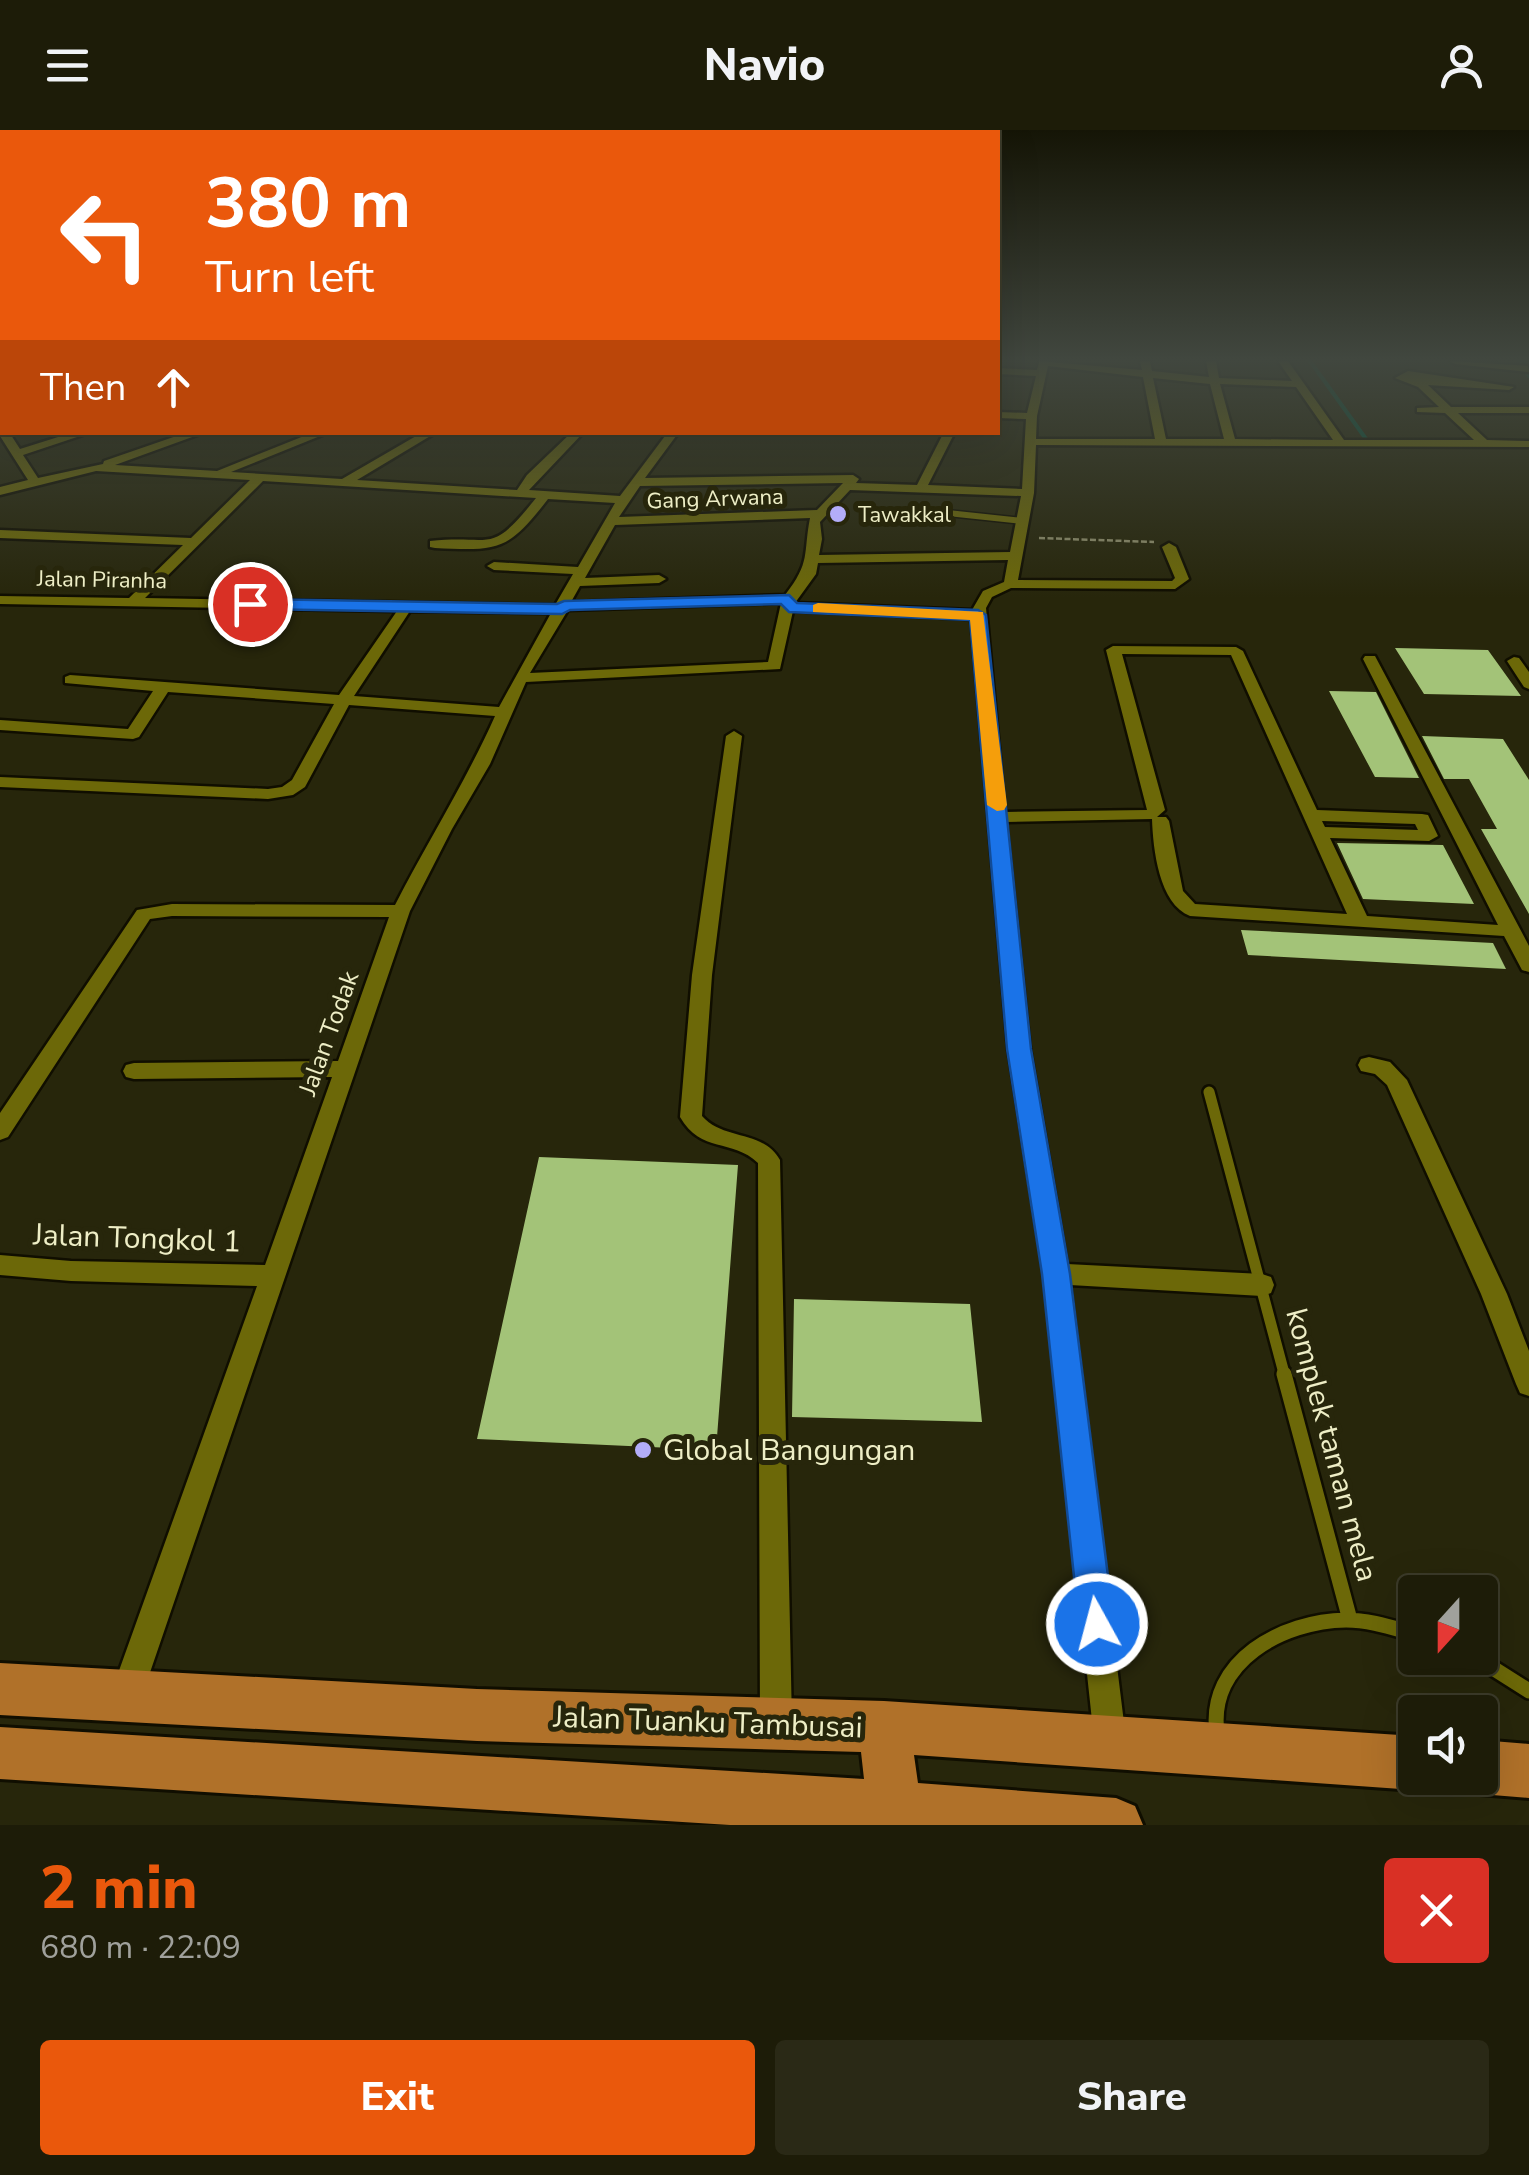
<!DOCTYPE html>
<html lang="en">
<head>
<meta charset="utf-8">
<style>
	body { margin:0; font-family:"Nunito Sans",sans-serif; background:#2a2916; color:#f1f3f6; height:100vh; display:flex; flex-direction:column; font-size:38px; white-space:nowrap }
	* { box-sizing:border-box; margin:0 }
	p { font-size:32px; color:#a0a19c }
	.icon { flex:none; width:55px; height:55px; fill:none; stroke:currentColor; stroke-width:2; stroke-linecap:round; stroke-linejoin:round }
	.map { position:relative; height:1695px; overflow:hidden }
	.drawer { display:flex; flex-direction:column; background:#1d1c08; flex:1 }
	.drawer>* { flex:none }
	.guide { position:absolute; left:0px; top:0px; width:1000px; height:305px; box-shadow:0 10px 40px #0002,0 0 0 2px #3b3a29; background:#ea580c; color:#fff; overflow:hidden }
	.needle { width:65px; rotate:201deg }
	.tools { position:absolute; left:1398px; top:1445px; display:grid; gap:20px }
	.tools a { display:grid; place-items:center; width:100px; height:100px; border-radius:10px; background:#1d1c08; box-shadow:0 10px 40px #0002,0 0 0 2px #3b3a29; font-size:50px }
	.pin { position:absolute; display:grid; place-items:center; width:85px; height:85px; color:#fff; margin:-42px; border:5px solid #fff; border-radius:50%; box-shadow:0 2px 10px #0007 }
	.me { position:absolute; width:110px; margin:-55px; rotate:353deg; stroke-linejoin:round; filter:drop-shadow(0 0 8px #0008) }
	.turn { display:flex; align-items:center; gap:35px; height:210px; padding:0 40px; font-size:45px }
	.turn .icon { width:130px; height:130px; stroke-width:2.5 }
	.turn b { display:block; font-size:70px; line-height:85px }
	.then { display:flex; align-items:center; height:95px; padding:0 40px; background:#0003; gap:20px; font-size:38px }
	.round { display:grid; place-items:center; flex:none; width:105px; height:105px; border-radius:10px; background:#2a2916 }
	.headline { display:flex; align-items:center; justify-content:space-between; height:170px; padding:0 40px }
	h1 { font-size:60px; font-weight:800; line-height:75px; color:#ea580c }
	.primary-button { display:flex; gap:20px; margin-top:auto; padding:20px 40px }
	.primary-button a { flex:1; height:115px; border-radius:10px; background:#ea580c; color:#fff; font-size:40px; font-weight:800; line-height:115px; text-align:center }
	.primary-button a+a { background:#2a2916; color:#f1f3f6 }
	header { display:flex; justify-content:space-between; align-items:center; height:130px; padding:0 40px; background:#1d1c08; font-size:45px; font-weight:800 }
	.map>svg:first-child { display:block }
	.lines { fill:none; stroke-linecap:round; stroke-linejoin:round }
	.stream { stroke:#00543d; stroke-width:4 }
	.building { fill:#a3c378 }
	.service-far2-casing { stroke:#100e00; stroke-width:9 }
	.service-far1-casing { stroke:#100e00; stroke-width:16 }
	.service-casing { stroke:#100e00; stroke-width:20 }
	.minor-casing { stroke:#100e00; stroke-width:5 }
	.primary-casing { stroke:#100e00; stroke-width:6 }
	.path { stroke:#8f8e6c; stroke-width:2.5; stroke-dasharray:6 2.5; stroke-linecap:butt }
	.service-far2 { stroke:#6c6808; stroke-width:6 }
	.service-far1 { stroke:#6c6808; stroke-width:11 }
	.service { stroke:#6c6808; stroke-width:15 }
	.minor { fill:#6c6808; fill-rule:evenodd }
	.primary { fill:#b07129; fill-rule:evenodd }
	.route { fill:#1a73e8; stroke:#114b97; stroke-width:2.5 }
	.slow { fill:#f59e0b }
	.poi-dot { fill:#b3adf9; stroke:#27260b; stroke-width:4 }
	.labels { text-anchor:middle; stroke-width:10; stroke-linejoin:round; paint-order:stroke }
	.far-street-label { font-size:22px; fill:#eeeec6; stroke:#27260b }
	.far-poi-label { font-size:22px; fill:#eeeec6; stroke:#27260b; text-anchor:start }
	.street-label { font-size:25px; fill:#eeeec6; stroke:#27260b }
	.near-street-label { font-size:30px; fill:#eeeec6; stroke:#27260b }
	.near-poi-label { font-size:30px; fill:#eeeec6; stroke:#27260b; text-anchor:start }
</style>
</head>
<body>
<header><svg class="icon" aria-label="menu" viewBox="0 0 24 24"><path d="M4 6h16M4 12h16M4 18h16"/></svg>Navio<svg class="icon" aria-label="person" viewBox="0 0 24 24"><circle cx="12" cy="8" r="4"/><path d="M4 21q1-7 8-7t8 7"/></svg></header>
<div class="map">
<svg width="1529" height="1695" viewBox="0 0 1529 1695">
	<rect width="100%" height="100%" fill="#27260b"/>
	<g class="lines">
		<path class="stream" d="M1310,231L1366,309
			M1521,235L1518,231L1529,232
			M1526,242L1529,246"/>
	</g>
	<path class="building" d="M1395,518L1488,520L1521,566L1424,564Z
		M1329,561L1376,562L1419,648L1375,647Z
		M1422,606L1503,609L1529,650V784L1481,699H1497L1469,649H1444Z
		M1337,713L1443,715L1474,774L1363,769Z
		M1241,800L1493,813L1506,839L1248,825Z
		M539,1027L738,1035L716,1320L477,1309Z
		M794,1169L970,1174L982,1292L792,1287Z"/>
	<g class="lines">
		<g class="service-far2-casing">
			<path id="service-far2" d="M929,381L1022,391"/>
		</g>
		<g class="service-far1-casing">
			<path id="service-far1" d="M1209,962L1285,1247"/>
		</g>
		<g class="service-casing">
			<path id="service" d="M1284,1244L1350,1490
				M1477,1528L1529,1561
				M1217,1603C1207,1531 1283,1491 1346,1490C1370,1490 1393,1498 1415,1504"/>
		</g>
		<g class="minor-casing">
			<path id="minor" d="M1039,231L1142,240L1140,231H1150L1152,241L1209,247L1206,231H1216L1219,248L1292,251L1278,231H1288L1344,310H1474L1445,283L1417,282V278L1439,277L1418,257L1395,248L1408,241L1514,257L1509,260L1428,255L1451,277H1529V283H1458L1487,310L1529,311V317L1036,315L1034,363L1018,450L1172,451L1175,448L1162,417L1169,413L1176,417L1189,449L1175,459L1011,458L992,467L986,478L1005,682L1147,680L1106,520L1113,516L1236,517L1243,521L1317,680L1422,684L1428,685L1438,706L1429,711L1330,708L1367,786L1498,795L1363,529L1365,526H1375L1529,816V842L1522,840L1504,806L1190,786C1159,774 1153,719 1152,689L1006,692L1030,919L1067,1134L1262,1144L1271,1147L1274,1155L1271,1163L1262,1166L1070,1155L1126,1609L1121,1620L1110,1625L1099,1620L1094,1609L1044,1144L1008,919L971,489L793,481L780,539L526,552L490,634L452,699L410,781L143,1563L138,1574L127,1579L116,1574L111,1563L257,1156L71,1151L0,1145V1125L71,1131L265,1135L332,947L134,949L126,947L123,941L126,935L134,933L338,931L389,787L172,786L150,789L8,1007L0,1010V983L137,780L172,774L395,775C428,711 466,651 495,586L349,575L305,657L293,665L268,669L0,657V647L268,659L282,657L292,650L334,574L168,562L139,607L133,609L0,600V590L128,599L153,561L65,553V547L70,545L339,565L397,481L0,474V466L129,468L183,415L0,408V400L191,408L250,350L96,341L0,365V357L28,350L0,306V299L9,302L20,319L74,302H92L23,325L38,348L103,334L104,331L188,302H206L115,335L217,341L314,302H330L231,342L342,349L423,302H437L357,350L517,360L527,345L572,302H584L529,360L620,366L668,302H679L645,348L853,345L859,349L856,353L917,355L944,302H955L928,355L1022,359L1026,289L998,288V282L1027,283L1036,246L998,244V238L1037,240ZM1048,236L1143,247L1155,309H1036L1037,286ZM1153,248L1210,254L1224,309H1166ZM1220,254L1296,257L1333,310L1235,309ZM263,351L536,368C489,427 494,404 430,411V417L435,418C499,421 508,421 548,369L615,373L578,437L494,432L487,436L494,440L573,444L555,475L145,468ZM843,353L817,380L619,387L640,356ZM850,360L1021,366L1010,422L819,425L822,409L820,392ZM810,388C803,424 811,432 785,465L571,472L580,456L659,453L666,449L659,445L585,448L615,395ZM1008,430L1004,452L983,461L972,480L795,473L816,444L818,433ZM781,473L768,532L530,543L568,480ZM410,481L551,483L499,577L354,566ZM1122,524L1231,525L1347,784L1195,774L1183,761L1169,691L1166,687H1157L1165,680ZM1322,691L1415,694L1418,700L1325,697Z
				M1450,231L1528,236L1529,242L1455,234Z
				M1514,527L1519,528L1529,542V559L1524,557L1507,531Z
				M734,601L742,606L712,845L702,986C724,1011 762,999 780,1030L792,1592L787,1603L776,1608L765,1603L760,1592L758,1033C732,1008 701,1024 680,987L692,845L726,606Z
				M1369,927L1390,932L1407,950L1507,1164L1529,1221V1266L1520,1263L1516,1254L1481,1164L1387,955L1375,944L1361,941L1358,935L1361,929Z"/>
		</g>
		<g class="primary-casing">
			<path id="primary" d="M0,1533L477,1559L884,1571L1415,1606V1648H1436L1415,1660L914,1625L918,1653L1116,1668L1135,1676L1143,1695H730L0,1649V1597L864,1649L861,1622L477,1611L0,1585Z
				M1480,1610L1529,1614V1668L1480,1664L1461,1656L1458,1648H1480Z"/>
		</g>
		<path class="path" d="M1039,408L1154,412"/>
		<use href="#service-far2" class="service-far2"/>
		<use href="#service-far1" class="service-far1"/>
		<use href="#service" class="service"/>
		<use href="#minor" class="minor"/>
		<use href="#primary" class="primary"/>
	</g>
	<linearGradient id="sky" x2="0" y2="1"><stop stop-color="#151506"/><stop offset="0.49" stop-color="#41473f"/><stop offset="1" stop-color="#41473f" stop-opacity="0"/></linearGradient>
	<rect width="1529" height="468" fill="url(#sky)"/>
	<path class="route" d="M789,465L797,473L978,480L986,485L1031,919L1070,1144L1114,1494L1109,1506L1097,1511L1084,1506L1079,1494L1042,1144L1007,919L970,490L789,482L781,474L570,480L562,484L250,479L242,474L250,469L557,474L564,471Z"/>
	<path class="slow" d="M818,473L983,482L1007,675L1004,680L997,681L987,675L970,490L813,482V475Z"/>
	<g class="poi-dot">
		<circle cx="838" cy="384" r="10"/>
		<circle cx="643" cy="1320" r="10"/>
	</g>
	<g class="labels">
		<g class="far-street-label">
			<text transform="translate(715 368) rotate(-2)" y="8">Gang Arwana</text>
			<text transform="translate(102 449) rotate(1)" y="8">Jalan Piranha</text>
		</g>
		<g class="far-poi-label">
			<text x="858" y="392">Tawakkal</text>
		</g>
		<g class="street-label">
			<text transform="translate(328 903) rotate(-70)" y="9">Jalan Todak</text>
		</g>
		<g class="near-street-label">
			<text transform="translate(137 1108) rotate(2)" y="10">Jalan Tongkol 1</text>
			<text transform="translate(1332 1315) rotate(75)" y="10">komplek taman mela</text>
			<text transform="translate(708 1592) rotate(2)" y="10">Jalan Tuanku Tambusai</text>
		</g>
		<g class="near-poi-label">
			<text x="663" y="1330">Global Bangungan</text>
		</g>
	</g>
</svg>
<div class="tools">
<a><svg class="needle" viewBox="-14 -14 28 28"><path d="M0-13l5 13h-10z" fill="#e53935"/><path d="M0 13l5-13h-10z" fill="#a0a19c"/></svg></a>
<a><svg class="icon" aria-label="sound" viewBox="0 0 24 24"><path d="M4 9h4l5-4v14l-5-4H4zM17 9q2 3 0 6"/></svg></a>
</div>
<div class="pin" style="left:250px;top:474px;background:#d93025"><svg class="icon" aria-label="arrive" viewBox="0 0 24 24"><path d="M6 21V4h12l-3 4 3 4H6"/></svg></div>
<svg class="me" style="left:1097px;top:1494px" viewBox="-20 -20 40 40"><circle r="17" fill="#1a73e8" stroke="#fff" stroke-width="3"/><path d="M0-11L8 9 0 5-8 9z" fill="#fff"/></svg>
<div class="guide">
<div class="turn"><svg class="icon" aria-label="left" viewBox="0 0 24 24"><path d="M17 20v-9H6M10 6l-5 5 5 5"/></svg><div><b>380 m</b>Turn left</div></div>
<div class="then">Then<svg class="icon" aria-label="ahead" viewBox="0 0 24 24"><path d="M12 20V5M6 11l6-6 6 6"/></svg></div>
</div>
</div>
<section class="drawer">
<div class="headline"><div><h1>2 min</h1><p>680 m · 22:09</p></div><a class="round" style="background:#d93025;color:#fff"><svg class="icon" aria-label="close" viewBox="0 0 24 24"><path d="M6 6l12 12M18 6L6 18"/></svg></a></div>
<div class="primary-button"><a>Exit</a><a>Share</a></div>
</section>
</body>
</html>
